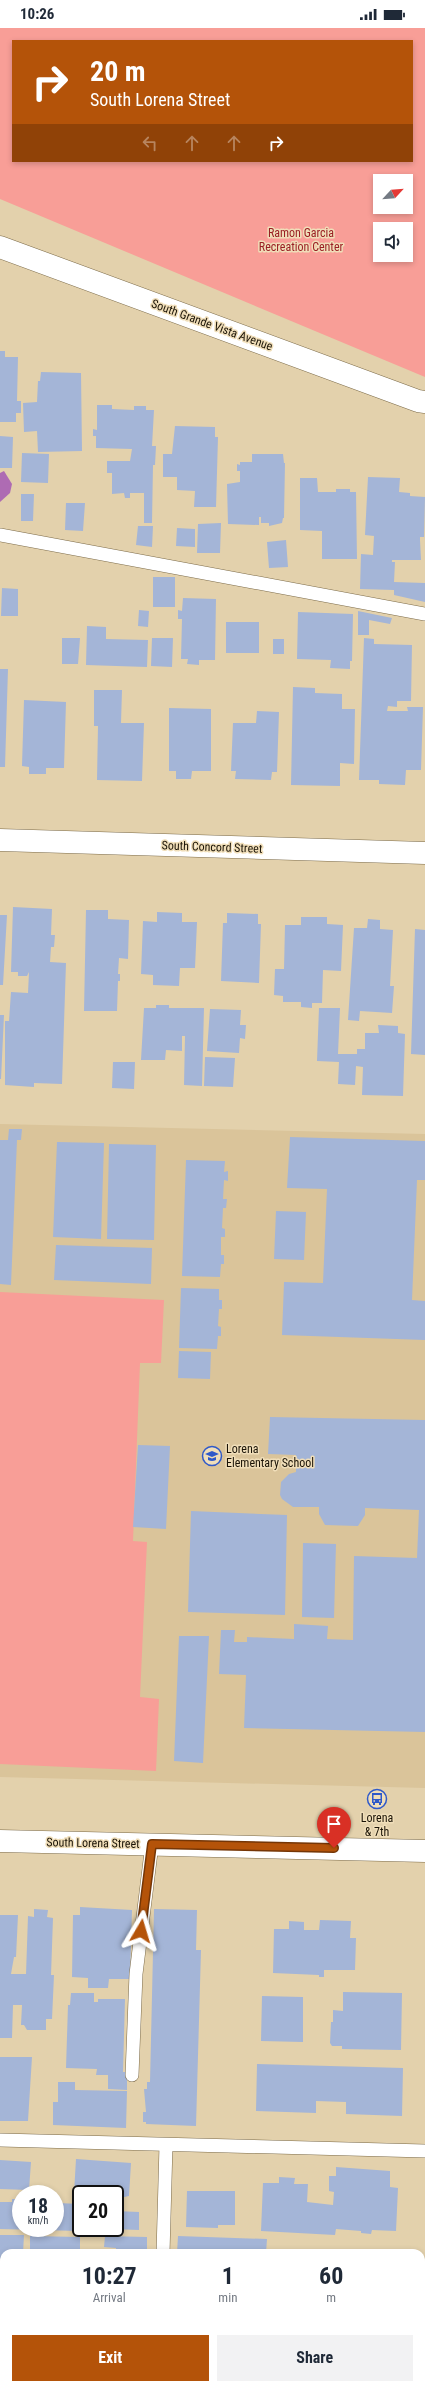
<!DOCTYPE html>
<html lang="en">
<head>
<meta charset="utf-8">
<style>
	body { margin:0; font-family:"Roboto Condensed",sans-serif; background:#f2f2f3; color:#1f2937; height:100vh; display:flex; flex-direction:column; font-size:15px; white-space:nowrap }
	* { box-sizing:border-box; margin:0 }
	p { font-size:13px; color:#747a83 }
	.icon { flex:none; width:22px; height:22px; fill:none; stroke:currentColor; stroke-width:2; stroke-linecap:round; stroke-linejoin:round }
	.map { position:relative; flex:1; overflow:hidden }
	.side { position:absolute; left:0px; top:2221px; width:425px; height:140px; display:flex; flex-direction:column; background:#fff; border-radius:12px 12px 0 0; box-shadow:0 2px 6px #0003 }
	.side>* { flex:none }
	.top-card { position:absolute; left:12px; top:12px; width:401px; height:122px; border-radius:0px; box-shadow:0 2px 6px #0003; background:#b45309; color:#fff; overflow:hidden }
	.needle { width:26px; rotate:64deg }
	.buttons { position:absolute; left:373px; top:146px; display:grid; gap:8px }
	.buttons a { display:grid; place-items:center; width:40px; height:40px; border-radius:0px; background:#fff; box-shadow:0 2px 6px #0003; font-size:20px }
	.speed { position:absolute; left:12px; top:2157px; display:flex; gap:8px; font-size:20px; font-weight:700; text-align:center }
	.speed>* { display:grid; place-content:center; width:52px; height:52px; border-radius:50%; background:#fff; box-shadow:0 2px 6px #0003; line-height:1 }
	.speed small { font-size:10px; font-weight:400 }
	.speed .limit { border:2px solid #111; border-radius:6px; background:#fff; color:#111 }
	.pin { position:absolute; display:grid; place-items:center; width:34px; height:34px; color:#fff; margin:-41px -17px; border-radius:50% 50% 50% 0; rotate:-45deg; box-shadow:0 0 4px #0007 }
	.pin .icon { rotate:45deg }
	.me { position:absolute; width:44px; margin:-22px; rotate:7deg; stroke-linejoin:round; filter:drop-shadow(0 0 3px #0008) }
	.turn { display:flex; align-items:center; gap:14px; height:84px; padding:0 12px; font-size:18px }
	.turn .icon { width:52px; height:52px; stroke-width:2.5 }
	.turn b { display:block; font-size:28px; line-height:34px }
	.lanes { display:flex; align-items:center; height:38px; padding:0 12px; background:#0003; justify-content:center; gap:20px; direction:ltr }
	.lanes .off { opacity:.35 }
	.eta { display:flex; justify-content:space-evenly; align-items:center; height:68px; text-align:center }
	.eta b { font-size:24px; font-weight:700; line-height:28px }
	.cta { display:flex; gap:8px; margin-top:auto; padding:8px 12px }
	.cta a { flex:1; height:46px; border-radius:0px; background:#b45309; color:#fff; font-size:16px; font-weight:700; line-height:46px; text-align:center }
	.cta a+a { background:#f2f2f3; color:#1f2937 }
	.status { display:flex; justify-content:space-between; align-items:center; height:28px; padding:0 20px; background:#fff; direction:ltr }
	.status svg { height:11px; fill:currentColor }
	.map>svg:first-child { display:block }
	.built { fill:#dac49a }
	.green { fill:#f89e97; fill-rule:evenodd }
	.water { fill:#ae6bb3 }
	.building { fill:#a4b5d7 }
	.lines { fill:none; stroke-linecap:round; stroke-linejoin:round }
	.lane-casing { stroke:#7c6b49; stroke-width:14 }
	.street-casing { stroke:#7c6b49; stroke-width:23 }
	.secondary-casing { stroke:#7c6b49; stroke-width:23 }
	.lane { stroke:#fff; stroke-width:13 }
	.street { stroke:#fff; stroke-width:22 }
	.secondary { stroke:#fff; stroke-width:22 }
	.route-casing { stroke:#753606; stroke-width:10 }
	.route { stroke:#b45309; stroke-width:7 }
	.labels { text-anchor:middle; stroke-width:3; stroke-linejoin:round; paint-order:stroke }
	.park-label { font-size:12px; fill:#9a1f24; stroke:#f0deb9 }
	.street-label { font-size:12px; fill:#1a1306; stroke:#f0deb9 }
	.poi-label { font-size:12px; fill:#1a1306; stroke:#f0deb9; text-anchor:start }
</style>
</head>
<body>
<div class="status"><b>10:26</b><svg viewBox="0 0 49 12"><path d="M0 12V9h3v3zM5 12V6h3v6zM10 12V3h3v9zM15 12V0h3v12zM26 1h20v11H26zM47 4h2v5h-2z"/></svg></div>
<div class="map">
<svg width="425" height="2361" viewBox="0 0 425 2361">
	<rect width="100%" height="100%" fill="#e3d1ac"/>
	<path class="built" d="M0,1096L425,1106V1760L0,1749Z"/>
	<path class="green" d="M0,0H425V349L0,171ZM13,13H412V133H13ZM380,153H406V179H380ZM380,201H406V227H380Z
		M0,1264L164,1272L161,1335H140L133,1513L147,1514L140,1669L159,1671L156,1743L0,1736Z"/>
	<path class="water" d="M4,443L12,456L10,465L0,474V445Z"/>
	<path class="building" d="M0,323H5V329H18L17,373H21V385H16V394H0Z
		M41,344L81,345L82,423L38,424L37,403L24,404L23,375L37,374L38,353H40Z
		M97,377H112V381L134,382V378H146V382H154L152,418H156L155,437H153L152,495H144V465H130V470H125L124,465L112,466V445H107V433H130L132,421L96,420V408H93V401L97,402Z
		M175,398L215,399V409H218L216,479H194L195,463L177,462V449H163V426H172Z
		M0,408L13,409L12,440H0Z
		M22,425L49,426L48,455L21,454Z
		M252,426H283L284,435H285L284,490H283L282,495L269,498V495H261V489H259V497L228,496L227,456L240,454V443H237V436L240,437V434H252Z
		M368,449L400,450L399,464L410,465V468L425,469L424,509H420V512L421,532H392V534H395L394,554L425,555V574L394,567V562L360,561L361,526L373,527L374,508L365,507Z
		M300,450H317L318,464H336V461H350V464H356L357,531H322V503L300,502Z
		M21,466H34L33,493H21Z
		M66,475H85L83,503L65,502Z
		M221,495L220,525H197L198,496Z
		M138,498H153L152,519L136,517Z
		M177,500L195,501V519L176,518Z
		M286,512L288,539L269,540L267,514Z
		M153,549H175V579H153Z
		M2,560L18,561V588H1Z
		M183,570L216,571L215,632H199V637L187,636L188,631H181L182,591H178V582L182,583Z
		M139,582L149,583L148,599L138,598Z
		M358,583L392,590L390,596L369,592V607H358Z
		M298,584L353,586L352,633H350V641L330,640L331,632L297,631Z
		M226,594H259V625H226Z
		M87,598L106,599V611L148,612L147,639L86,637Z
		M62,610H80L78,636H62Z
		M152,610H173L172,639L151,638Z
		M364,610L374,611V616L412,617L411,673H397V679L388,678L387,683H408L407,679H423L421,742H406L405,757L379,756V752H359Z
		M273,611H284V626H273Z
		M0,641H8L5,739H0Z
		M293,659L315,660V665L342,666V681H355L354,736L340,735V758L291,757Z
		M94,662H122L121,695H144L142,753L97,752L98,698H94Z
		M24,672L66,674L64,740H46V746H29V739L22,738Z
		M169,680L211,681V743H192L191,751H176V743H169Z
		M257,683L279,684L277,744H272L271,752L235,751L236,743H231L233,695H256Z
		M13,879L52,881L51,907H55L54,919H51L50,934L66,935L62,1056L34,1055V1059L5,1057V993H9L11,964L28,965L29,944L27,948H18V944H11Z
		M86,882H108V891L129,892L128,931L119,930L118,946H120V953H118L117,983H84Z
		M157,884L182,885V894H197L195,940H180L179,958L153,957V947L141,946L143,893L157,894Z
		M227,885L258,886V896H261L259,955L221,953L223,895H227Z
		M0,887H7L3,957H0Z
		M301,889H327V896L343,897L341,943L323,942L322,975H312V980L301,979V974H283V968L274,967L275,941H284L285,897H301Z
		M368,891L380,892V901L393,902L390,958H394L392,985L360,983L359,993L348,992L354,900H367Z
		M415,901L425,902V1027L411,1026Z
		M156,977H169V980H204L202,1058L184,1057L185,1008H182V1023L166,1022L165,1032H141L144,980H156Z
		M319,980H340L338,1026H357V1021H365V1005H379L378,997L398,998V1005L405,1006L403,1068L362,1067L363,1039L356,1038L355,1057L338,1056L339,1034L317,1033Z
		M210,981L241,982L240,997H246L245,1011L240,1010L239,1025L207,1023Z
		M0,987H4L1,1051H0Z
		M205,1029L235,1030L233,1059L204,1058Z
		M113,1034H135L134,1061L112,1060Z
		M9,1101H22L21,1112H17L11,1257L0,1256V1112H8Z
		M290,1109L425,1113V1152H417L412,1272L425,1273V1312L282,1307L284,1254L323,1255L327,1161L287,1160Z
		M57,1114L104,1115L101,1211L53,1209Z
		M109,1116L156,1117L154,1212L107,1211Z
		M186,1132L225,1133L224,1144L228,1143V1153L224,1152L223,1171H227L226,1180H223L222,1200L225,1201V1209H221V1227H224V1236H221L220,1249L182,1248Z
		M276,1183L306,1184L304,1232L274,1231Z
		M56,1217L152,1220L151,1256L54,1252Z
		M181,1260L219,1261V1272H222V1281H219L218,1298L221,1299V1308H218L217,1321L179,1320Z
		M179,1323L211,1324L210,1351L178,1350Z
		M270,1389L425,1392V1704L244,1700L246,1647L219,1646L221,1602H235L234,1614H247V1609L294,1611V1596L328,1598L327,1611L353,1612L354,1528L417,1530L419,1482L365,1480V1487L358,1498L325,1497L319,1486V1479H293L282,1471L280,1467L281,1454L289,1446L296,1444V1427L268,1426Z
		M138,1417L170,1418L166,1501L133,1499Z
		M191,1483L287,1487L285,1587L188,1584Z
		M303,1515L336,1516L334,1590L302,1589Z
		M179,1608H209L203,1735L174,1733Z
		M80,1879L132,1882L130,1951H109L108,1960H88V1950L72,1949L73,1887H80Z
		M34,1881L48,1882L47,1889L53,1890L51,1947H54L52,1991H46V2002H27L24,1997H21L22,1977H13L12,2010H0V1887H18L16,1929H14L11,1946H26L28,1888L34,1889Z
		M154,1881L197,1882L196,1922H201L196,2098L146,2096V2094H143V2084H146L144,2061H147V2054H150Z
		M320,1892L351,1893L350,1910H356L355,1942H324V1949H319V1947L273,1945L274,1901H289V1893L304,1894V1902H319Z
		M343,1964L402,1965L401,2022L342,2021V2018H332L330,2015L331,1994H333V1982L343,1983Z
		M71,1965H94V1974H98V1971H125L123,2044H127V2062L108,2061V2047H96L97,2041L66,2040L68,1977H70Z
		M262,1968L303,1969V2014L261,2013Z
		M0,2029H32L28,2093H0Z
		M257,2036L403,2040L402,2088L346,2086V2074L316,2073V2085L256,2083Z
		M58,2054H75V2062L127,2063L126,2100L53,2097V2074H58Z
		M76,2131L131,2135L129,2168L115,2171V2166L74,2165Z
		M0,2132L31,2134L29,2162L0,2161Z
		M336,2139L390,2143V2159L398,2160L396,2203L372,2202L371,2206L361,2205V2203L336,2201L335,2207L261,2203L263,2155H279V2149L295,2150L294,2156H308L307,2174L333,2177L334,2164L329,2163V2148H336Z
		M187,2163H235V2197H218V2200L186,2199Z
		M12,2171H21V2200H55V2172H58V2175L80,2176L79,2203L0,2201V2174H12Z
		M115,2183L139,2184V2202L112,2201L115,2200Z
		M0,2207H24L23,2225H4V2232H0Z
		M30,2208L80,2209V2225H30Z
		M105,2208L147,2209V2225H116V2220L104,2219Z
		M178,2208L267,2211L266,2225H177Z
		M0,2247H4V2273H0Z
		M2,2354L4,2357H15V2361H2Z
		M19,2357H33V2361H19Z
		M273,2357H291V2360L273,2359Z
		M316,2357H394V2361Z"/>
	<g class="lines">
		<g class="lane-casing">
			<path id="lane" d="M0,507L425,586
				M132,2047L136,1946L152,1816
				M0,2112L425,2123
				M163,2225L166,2117
				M159,2361L160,2357"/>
		</g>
		<g class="street-casing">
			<path id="street" d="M0,219L418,373L425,374
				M0,812L425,825"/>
		</g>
		<g class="secondary-casing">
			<path id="secondary" d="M0,1813L425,1823"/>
		</g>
		<use href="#lane" class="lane"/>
		<use href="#street" class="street"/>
		<use href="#secondary" class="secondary"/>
	</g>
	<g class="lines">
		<g class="route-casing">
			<path id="route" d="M141,1903L152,1816L334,1820"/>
		</g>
		<use href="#route" class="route"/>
	</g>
	<defs>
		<g id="school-ring" transform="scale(1)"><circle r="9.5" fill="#f0deb9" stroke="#2f59c9" stroke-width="1.5"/><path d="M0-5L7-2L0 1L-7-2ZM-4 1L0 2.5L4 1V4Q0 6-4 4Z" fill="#2f59c9"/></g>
		<g id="bus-ring" transform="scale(1)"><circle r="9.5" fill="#f0deb9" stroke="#2f59c9" stroke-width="1.5"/><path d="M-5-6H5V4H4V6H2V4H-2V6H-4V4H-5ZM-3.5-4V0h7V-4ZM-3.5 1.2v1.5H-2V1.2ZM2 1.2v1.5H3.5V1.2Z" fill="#2f59c9"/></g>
	</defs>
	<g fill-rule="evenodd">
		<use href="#school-ring" x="212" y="1428"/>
		<use href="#bus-ring" x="377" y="1771"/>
	</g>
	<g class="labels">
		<g class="park-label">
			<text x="301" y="209">Ramon Garcia<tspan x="301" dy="14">Recreation Center</tspan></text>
		</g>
		<g class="street-label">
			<text transform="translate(212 297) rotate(20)" y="4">South Grande Vista Avenue</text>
			<text transform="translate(212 819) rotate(2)" y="4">South Concord Street</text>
			<text transform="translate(93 1815) rotate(1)" y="4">South Lorena Street</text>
		</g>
		<g class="poi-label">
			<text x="226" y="1425">Lorena<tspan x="226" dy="14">Elementary School</tspan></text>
			<text x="377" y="1794" text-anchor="middle">Lorena<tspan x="377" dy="14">&amp; 7th</tspan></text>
		</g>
	</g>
</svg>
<div class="buttons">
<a><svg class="needle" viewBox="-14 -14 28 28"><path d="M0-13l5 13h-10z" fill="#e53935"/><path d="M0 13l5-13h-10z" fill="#747a83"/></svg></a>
<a><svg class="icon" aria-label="sound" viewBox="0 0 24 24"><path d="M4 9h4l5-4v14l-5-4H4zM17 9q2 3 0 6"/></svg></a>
</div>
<div class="speed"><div>18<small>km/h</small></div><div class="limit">20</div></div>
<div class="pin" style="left:334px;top:1820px;background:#d93025"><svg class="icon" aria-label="arrive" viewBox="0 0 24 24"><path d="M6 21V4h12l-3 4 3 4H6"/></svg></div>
<svg class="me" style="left:141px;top:1903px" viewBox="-20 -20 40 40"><path d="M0-17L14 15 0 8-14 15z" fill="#b45309" stroke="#fff" stroke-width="4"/></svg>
<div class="top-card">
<div class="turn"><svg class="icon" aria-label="right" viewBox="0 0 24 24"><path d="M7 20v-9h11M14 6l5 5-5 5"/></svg><div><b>20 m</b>South Lorena Street</div></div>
<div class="lanes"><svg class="icon off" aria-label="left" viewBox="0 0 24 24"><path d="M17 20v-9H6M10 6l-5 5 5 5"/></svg><svg class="icon off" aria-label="ahead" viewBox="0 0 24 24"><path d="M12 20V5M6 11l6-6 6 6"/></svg><svg class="icon off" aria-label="ahead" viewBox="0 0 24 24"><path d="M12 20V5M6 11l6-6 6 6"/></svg><svg class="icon" aria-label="right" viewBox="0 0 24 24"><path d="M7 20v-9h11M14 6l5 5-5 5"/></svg></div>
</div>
<section class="side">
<div class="eta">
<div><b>10:27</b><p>Arrival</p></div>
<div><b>1</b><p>min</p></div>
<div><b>60</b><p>m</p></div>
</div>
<div class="cta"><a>Exit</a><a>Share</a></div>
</section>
</div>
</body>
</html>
